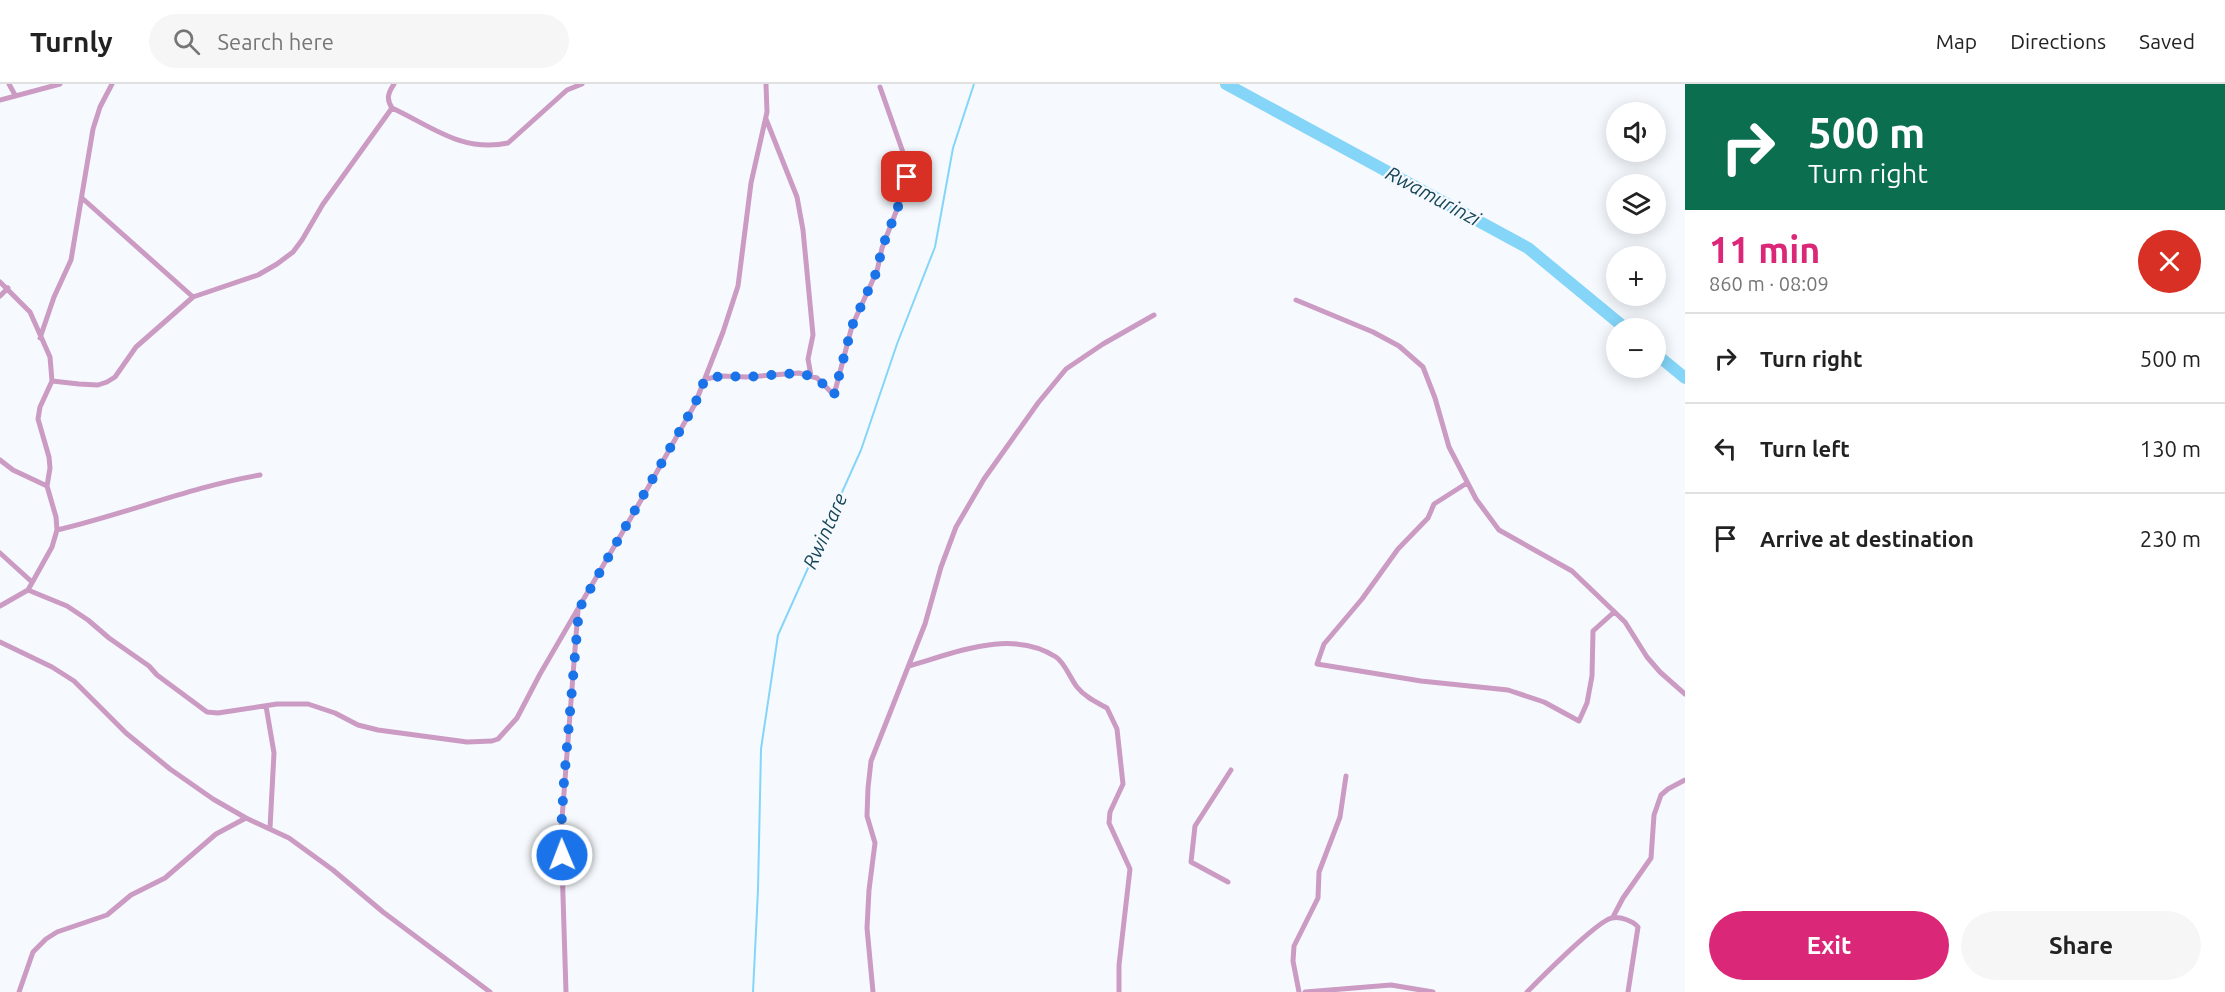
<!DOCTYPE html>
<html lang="en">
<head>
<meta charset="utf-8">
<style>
	body { margin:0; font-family:Ubuntu,sans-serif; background:#f6f6f6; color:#222; height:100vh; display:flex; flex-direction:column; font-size:22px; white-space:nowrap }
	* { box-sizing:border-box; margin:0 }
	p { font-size:20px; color:#767676 }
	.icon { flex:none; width:33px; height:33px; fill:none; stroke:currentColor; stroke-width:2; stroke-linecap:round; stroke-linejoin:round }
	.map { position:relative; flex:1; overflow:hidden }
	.side { display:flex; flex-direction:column; background:#fff; width:540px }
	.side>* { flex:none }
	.top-card { background:#0b6e4f; color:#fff; overflow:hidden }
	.tools { position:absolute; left:1606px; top:18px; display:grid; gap:12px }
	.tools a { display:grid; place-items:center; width:60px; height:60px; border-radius:50%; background:#fff; box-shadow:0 3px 15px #0003; font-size:30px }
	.pin { position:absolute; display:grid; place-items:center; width:51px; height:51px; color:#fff; margin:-26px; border-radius:12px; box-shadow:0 3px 9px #0006 }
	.me { position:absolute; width:66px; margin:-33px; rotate:359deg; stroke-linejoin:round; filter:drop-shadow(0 0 4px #0008) }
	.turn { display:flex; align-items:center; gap:21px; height:126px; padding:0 24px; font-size:27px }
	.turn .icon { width:78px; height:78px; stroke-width:2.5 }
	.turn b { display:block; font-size:42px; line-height:51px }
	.round { display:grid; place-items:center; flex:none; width:63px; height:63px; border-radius:32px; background:#f6f6f6 }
	.head { display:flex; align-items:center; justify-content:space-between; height:102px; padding:0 24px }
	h1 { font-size:36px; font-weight:700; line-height:45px; color:#db2777 }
	.primary-button { display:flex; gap:12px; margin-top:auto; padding:12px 24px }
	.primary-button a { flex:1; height:69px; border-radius:36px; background:#db2777; color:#fff; font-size:24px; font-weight:700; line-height:69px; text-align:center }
	.primary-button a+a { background:#f6f6f6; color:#222 }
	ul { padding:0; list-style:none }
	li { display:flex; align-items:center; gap:18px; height:90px; padding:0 24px; border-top:2px solid #e0e0e0 }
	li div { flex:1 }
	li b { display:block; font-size:22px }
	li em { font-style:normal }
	header { display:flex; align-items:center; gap:36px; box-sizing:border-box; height:84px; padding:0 30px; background:#fff; border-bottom:2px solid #e0e0e0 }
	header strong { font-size:28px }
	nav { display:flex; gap:33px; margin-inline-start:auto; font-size:21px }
	.search { width:420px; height:54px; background:#f6f6f6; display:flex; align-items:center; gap:15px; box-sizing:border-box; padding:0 21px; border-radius:33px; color:#767676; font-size:22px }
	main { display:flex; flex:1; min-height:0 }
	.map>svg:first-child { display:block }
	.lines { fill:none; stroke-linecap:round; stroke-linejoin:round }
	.stream { stroke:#84d5f8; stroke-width:2 }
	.river { stroke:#84d5f8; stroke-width:12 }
	.minor { stroke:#cb9bc4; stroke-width:5 }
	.route { stroke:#1a73e8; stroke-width:10; stroke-dasharray:0 18 }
	.labels { text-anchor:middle; stroke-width:4.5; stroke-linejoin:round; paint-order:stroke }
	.water-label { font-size:20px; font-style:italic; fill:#184759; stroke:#f6fafe }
</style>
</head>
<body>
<header>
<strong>Turnly</strong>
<div class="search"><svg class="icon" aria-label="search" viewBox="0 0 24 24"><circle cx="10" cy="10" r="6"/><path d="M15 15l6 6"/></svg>Search here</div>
<nav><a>Map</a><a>Directions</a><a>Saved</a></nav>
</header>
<main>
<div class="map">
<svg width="1685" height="908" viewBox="0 0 1685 908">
	<rect width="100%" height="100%" fill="#f6fafe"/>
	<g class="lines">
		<path class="stream" d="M753,908L758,806L761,665L778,551L861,366L897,260L935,163L953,64L974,0"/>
		<path class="river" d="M1226,0L1528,164L1625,244
			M1656,270L1685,294"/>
		<path class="minor" d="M9,0L15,11
			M394,0C388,9 386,15 392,24C431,42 462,69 508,59L567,6L582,0
			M0,16L60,0
			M766,35L797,113L803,146L813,251L808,275L811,292
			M82,114L193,213
			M0,198L30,228L50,273L52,297L40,323L38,335L49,373L50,384L47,402L56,433L57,446L52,463L28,506L0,522
			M0,212L8,204
			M1296,216L1373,248L1399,262L1423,283L1435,314L1449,363L1476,415L1499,446L1572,487L1625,538L1647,573L1660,588L1685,610
			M40,254L54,213L71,176L93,45L100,23L112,0
			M705,295L722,292L746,293L799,289L817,294L834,311L852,242L877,187L882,164L901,115L907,93L905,74L880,3
			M52,297L79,300L98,301L107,298L115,293L136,263L193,213L258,191L277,180L293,168L302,156L323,120L392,24
			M0,376L13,386L47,402
			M1467,399L1434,420L1428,434L1398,465L1362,515L1324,560L1317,580L1421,597L1508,606L1544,618L1579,637L1587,619L1592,592L1593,547L1613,529
			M57,446C126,430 190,403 260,391
			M0,469L32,498
			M28,506L67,522L88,536L109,554L149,582L157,591L207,628L218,629L277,620H308L335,629L358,641L378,646L467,658L492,657L498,655L517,634L540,590L636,425L695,320L723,248L738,202L751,99L767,28L766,0
			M0,558L52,583L74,597L126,649L170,685L213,715L246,734L289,754L333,786L383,828L490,908
			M909,582C955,569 1011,544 1056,573C1065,579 1070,594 1077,603C1085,613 1096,618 1107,624L1117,645L1123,700L1110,728L1109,739L1130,785L1119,881V908
			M266,622L274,669L270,744
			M1228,798L1191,778L1195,742L1231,686
			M1613,833L1623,814L1651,774L1654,731L1661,711L1668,705L1685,696
			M19,908L33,868L46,855L57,848L107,831L131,811L165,794L216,750L246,734
			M566,908L561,748L578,526
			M873,908L867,844L869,806L875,759L867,732L868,704L871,677L925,540L941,483L956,443L984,395L1038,319L1066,285L1103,260L1154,231
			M1299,908L1293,877L1294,862L1318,814L1319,788L1340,733L1346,692
			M1305,908L1391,901L1433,908
			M1527,908C1540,895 1598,836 1612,834C1620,832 1633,837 1638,843L1628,908"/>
	</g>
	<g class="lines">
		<path class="route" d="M562,771L561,748L564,697L579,525L695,320L705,295L722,292L746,293L799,289L817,294L834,311L852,242L877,187L882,164L901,115L907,93"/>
	</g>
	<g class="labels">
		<g class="water-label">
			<text transform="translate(1433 112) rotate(28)" y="7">Rwamurinzi</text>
			<text transform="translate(825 447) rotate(-66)" y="7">Rwintare</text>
		</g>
	</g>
</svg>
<div class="tools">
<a><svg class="icon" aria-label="sound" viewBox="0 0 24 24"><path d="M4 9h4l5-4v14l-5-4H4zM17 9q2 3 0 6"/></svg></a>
<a><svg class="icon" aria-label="layers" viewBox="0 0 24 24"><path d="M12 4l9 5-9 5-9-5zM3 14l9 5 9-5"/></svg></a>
<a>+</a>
<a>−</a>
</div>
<div class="pin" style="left:907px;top:93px;background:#d93025"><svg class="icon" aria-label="arrive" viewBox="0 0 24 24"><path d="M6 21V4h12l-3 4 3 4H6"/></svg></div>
<svg class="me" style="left:562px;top:771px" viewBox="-20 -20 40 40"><circle r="17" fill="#1a73e8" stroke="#fff" stroke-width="3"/><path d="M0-11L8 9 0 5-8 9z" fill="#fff"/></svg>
</div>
<section class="side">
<div class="top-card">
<div class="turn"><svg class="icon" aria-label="right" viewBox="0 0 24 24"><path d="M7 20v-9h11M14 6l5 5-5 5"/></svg><div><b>500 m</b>Turn right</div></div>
</div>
<div class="head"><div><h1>11 min</h1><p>860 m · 08:09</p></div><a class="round" style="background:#d93025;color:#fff"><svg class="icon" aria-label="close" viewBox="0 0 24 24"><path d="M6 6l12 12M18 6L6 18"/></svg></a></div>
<ul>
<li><svg class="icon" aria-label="right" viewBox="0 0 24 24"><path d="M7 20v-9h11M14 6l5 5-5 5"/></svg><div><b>Turn right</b></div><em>500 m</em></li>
<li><svg class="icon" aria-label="left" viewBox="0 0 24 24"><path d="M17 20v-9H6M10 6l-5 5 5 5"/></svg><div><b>Turn left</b></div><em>130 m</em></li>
<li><svg class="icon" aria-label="arrive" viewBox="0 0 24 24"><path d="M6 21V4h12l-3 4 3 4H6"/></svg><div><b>Arrive at destination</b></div><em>230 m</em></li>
</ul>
<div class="primary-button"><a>Exit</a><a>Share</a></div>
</section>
</main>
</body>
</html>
